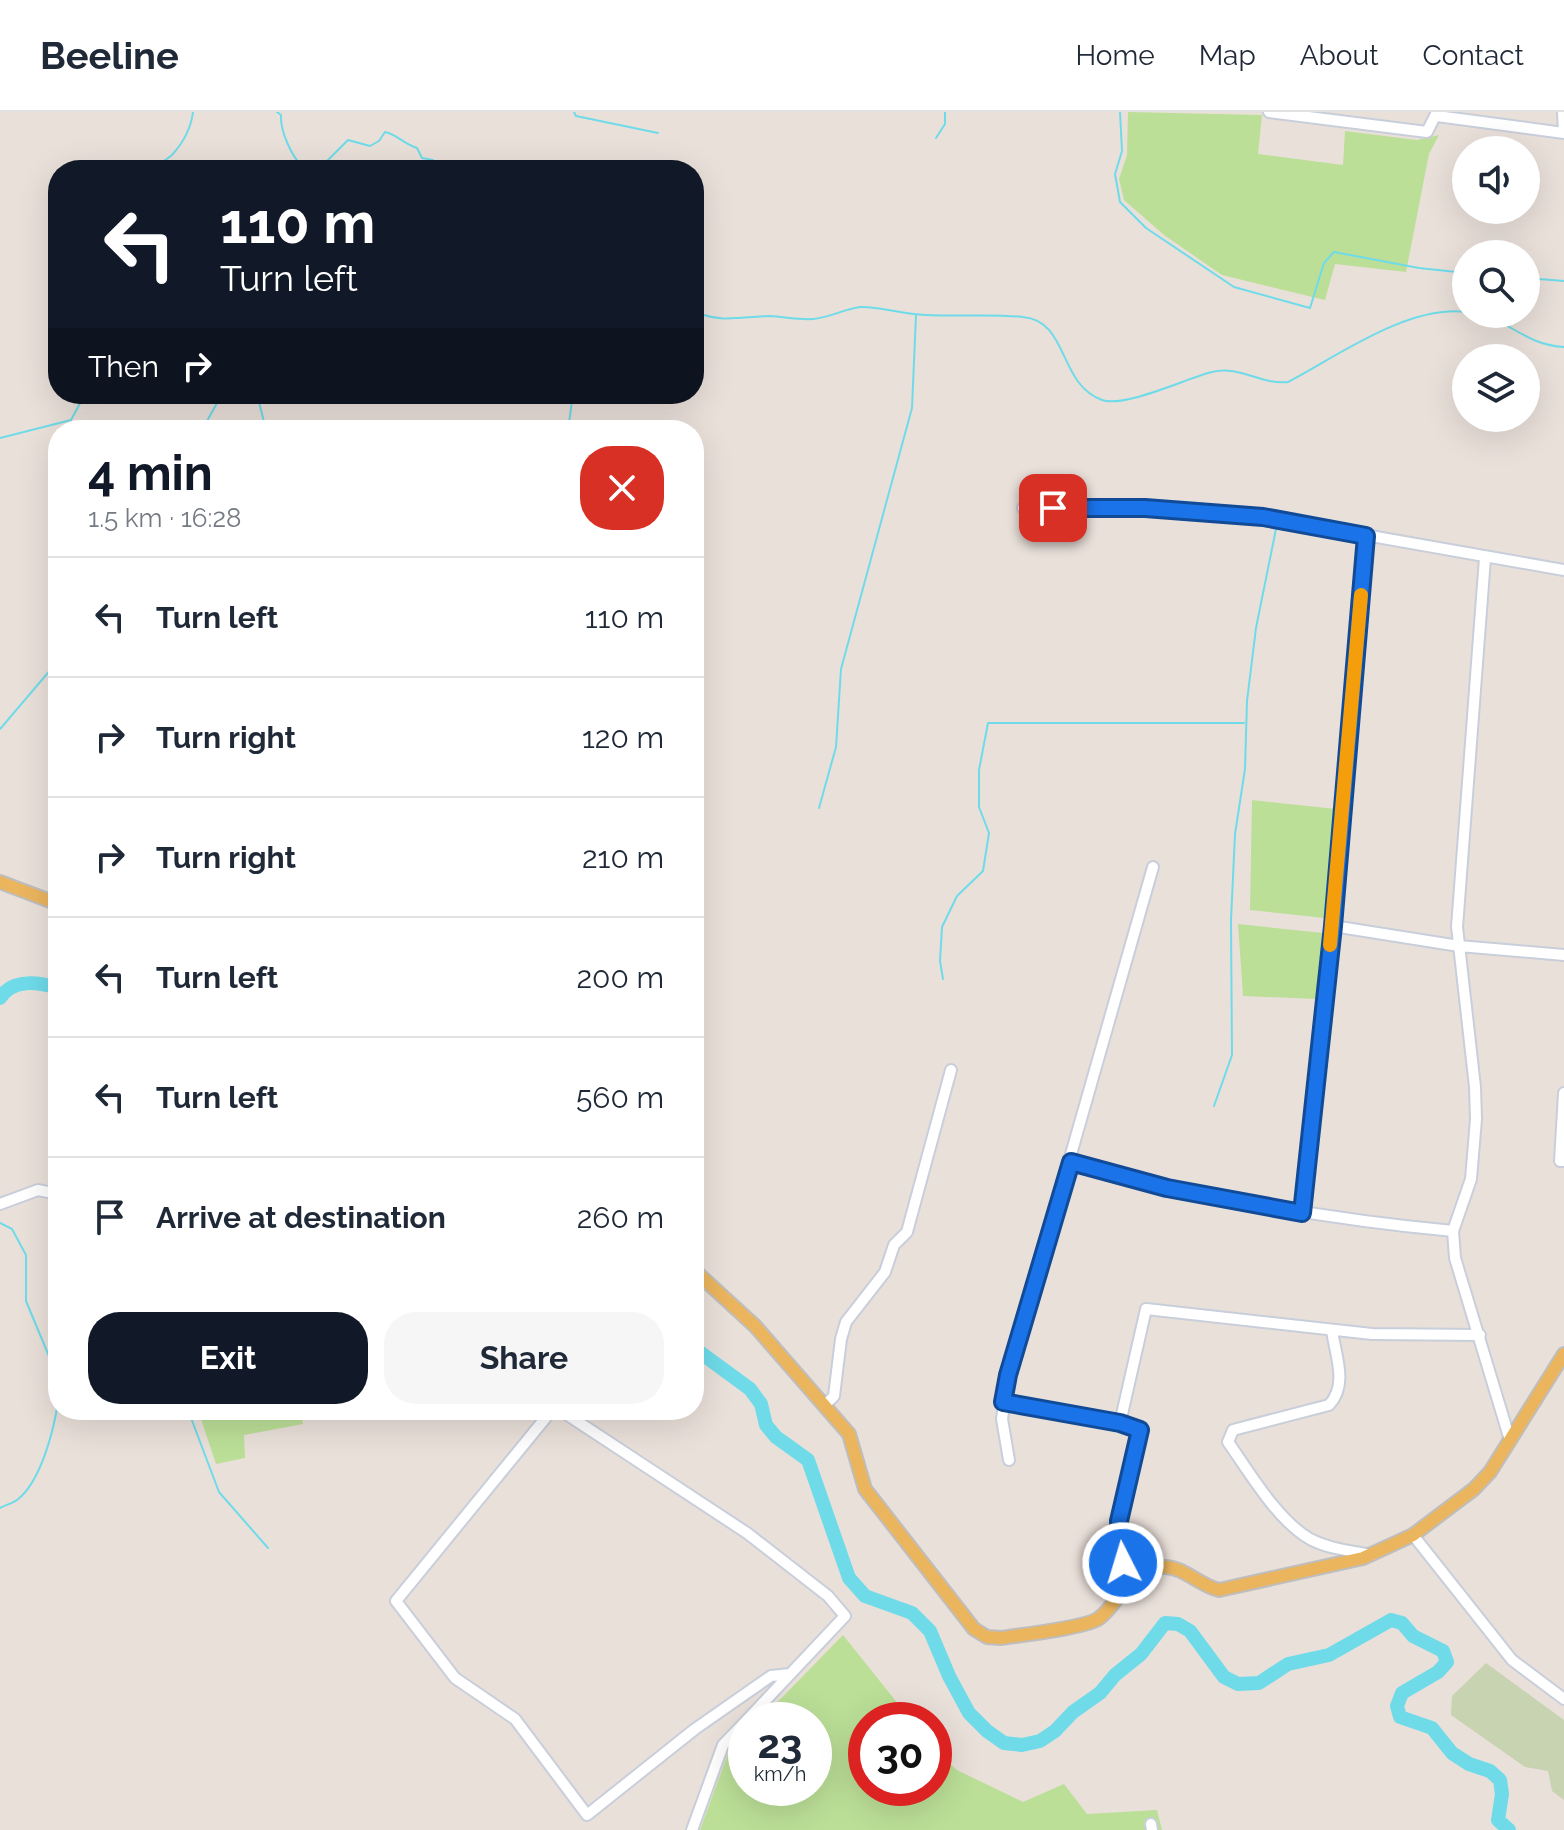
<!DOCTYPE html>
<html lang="en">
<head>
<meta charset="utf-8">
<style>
	body { margin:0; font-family:Raleway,sans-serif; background:#f6f6f7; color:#1f2937; height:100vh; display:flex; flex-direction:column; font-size:30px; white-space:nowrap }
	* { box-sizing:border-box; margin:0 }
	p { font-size:26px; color:#747a83 }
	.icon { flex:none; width:44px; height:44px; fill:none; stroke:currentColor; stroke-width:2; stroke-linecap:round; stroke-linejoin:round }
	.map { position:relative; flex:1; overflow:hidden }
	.side { position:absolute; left:48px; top:308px; width:656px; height:1000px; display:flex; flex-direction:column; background:#fff; border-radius:32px; box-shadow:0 8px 32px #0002 }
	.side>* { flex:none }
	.guide { position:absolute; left:48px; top:48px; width:656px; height:244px; border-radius:32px; box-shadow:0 8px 32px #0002; background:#111827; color:#fff; overflow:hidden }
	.controls { position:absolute; left:1452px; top:24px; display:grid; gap:16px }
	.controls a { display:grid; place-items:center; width:88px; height:88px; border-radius:50%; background:#fff; box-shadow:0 8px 32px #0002; font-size:40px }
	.speed { position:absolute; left:728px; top:1590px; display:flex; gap:16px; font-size:40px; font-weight:700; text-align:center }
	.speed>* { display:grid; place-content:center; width:104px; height:104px; border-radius:50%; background:#fff; box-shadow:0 8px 32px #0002; line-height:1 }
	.speed small { font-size:20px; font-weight:400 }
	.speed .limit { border:12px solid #d22; background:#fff; color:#111 }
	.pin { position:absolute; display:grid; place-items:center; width:68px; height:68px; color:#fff; margin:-34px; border-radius:16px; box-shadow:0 4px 12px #0006 }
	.me { position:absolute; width:88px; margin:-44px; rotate:355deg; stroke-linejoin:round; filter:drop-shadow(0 0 6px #0008) }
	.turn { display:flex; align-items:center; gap:28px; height:168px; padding:0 40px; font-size:36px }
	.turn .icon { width:104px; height:104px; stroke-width:2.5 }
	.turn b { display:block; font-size:56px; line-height:68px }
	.then { display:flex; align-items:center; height:76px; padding:0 40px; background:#0003; gap:16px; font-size:30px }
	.round { display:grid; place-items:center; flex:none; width:84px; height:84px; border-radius:32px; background:#f6f6f7 }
	.summary { display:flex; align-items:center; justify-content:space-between; height:136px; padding:0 40px }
	h1 { font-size:48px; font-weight:700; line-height:60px; color:#111827 }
	.action { display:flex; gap:16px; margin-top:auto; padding:16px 40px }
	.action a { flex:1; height:92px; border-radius:32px; background:#111827; color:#fff; font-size:32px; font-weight:700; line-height:92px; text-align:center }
	.action a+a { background:#f6f6f7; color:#1f2937 }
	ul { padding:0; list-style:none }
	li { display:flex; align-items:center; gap:24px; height:120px; padding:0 40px; border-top:2px solid #e0e1e3 }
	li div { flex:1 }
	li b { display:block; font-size:30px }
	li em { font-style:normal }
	header { display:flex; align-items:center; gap:48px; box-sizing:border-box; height:112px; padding:0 40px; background:#fff; border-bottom:2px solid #e0e1e3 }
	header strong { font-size:38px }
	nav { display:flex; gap:44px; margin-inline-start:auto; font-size:28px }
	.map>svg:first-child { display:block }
	.green { fill:#bbdf97 }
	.cemetery { fill:#c7d3b1 }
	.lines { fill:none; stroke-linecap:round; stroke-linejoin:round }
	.stream { stroke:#6fdbe9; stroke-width:2 }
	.river { stroke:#6fdbe9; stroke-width:14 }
	.minor-casing { stroke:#c8ceda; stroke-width:14 }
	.major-casing { stroke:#bebebe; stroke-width:16 }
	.minor { stroke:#fff; stroke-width:10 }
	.major { stroke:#ebb55e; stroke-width:12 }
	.route-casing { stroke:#114b97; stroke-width:20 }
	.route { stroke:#1a73e8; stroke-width:14 }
	.slow { stroke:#f59e0b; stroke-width:14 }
</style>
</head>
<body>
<header>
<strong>Beeline</strong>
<nav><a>Home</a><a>Map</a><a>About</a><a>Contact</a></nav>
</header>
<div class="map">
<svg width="1564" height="1718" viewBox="0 0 1564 1718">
	<rect width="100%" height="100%" fill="#eae0da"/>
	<path class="green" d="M1128,0L1262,3L1258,42L1343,53L1345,19L1417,28L1439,23L1429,42L1406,160L1335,152L1325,188L1222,163L1164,123L1124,88L1119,67L1127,43Z
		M1252,688L1336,697L1325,806L1250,798Z
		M1238,812L1323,821L1317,887L1243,884Z
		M198,1298H300L303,1312L244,1323L245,1346L216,1352Z
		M843,1523L911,1608H866V1676H934V1637L957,1658L1023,1690L1064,1672L1087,1702L1157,1698L1162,1718H700L729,1639L746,1622V1676H814V1608H760Z"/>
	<path class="cemetery" d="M1486,1551L1564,1608V1688L1552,1679L1548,1659L1525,1655L1451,1603L1452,1584Z"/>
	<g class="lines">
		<path class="stream" d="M277,0L281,3C280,19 292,46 304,56L322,54L348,28L370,34L379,29L385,20C398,23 404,32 417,36L422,46L433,48L443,58
			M574,0L576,4L658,21
			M1120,0L1122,39L1115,62L1120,90L1146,116L1234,175L1310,196L1324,151L1334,140L1419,156L1466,161
			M936,26L945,12V0
			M158,58C161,49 165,49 172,43C183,31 191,16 193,0
			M1526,166L1564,169
			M694,199C720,212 743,204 771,204C785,205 799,208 813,207C829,206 844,197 860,195C877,194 897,201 914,202C950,206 987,201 1023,205C1069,209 1058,272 1102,288C1125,296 1187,266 1212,260C1240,253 1260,273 1288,270C1339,243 1408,193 1466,200
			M1476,202C1510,208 1525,233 1564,235
			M257,282L266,318
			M202,318L222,282
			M568,318L573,282
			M0,326L71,308L85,282
			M0,617L58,549
			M819,696L836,635L841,557L912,296L916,203
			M943,867L940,849L942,815L957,784L983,759L989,721L979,695V658L988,611H1244
			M1214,994L1232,943L1231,808L1235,722L1245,657L1247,589L1256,516L1276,417
			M55,1061L58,1063
			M0,1111L12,1117L26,1143V1189L51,1249L58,1288
			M188,1298L219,1380L268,1436
			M0,1396C5,1393 13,1391 17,1388C41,1370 54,1317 58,1290"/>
		<path class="river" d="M0,886C13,866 38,870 58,876
			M694,1236L750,1277L761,1292L766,1313L776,1325L808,1348L849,1466L865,1484L912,1501L930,1519L949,1564L969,1601L987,1619L1004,1631L1022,1633L1040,1629L1055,1619L1073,1600L1100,1581L1115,1563L1141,1542L1165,1511L1178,1512L1190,1519L1224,1565L1238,1572L1259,1571L1288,1552L1329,1543L1391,1508L1402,1511L1413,1524L1443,1539L1447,1550L1438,1560L1402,1581L1397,1594L1400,1605L1432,1616L1452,1641L1469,1652L1490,1659L1500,1668L1502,1682L1498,1708L1509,1718"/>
		<g class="minor-casing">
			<path id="minor" d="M1269,0L1427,20L1437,0
				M1563,0L1564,19
				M1437,4L1564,21
				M1023,396H1145L1263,405L1564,458
				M1485,446L1457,815L1475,975L1476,1007L1471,1067L1453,1119L1455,1146L1510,1328
				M1333,814L1459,834L1564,843
				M1564,981L1560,1049H1564
				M1071,1050C1197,1084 1323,1107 1453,1119
				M0,1092L38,1078L58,1082
				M1302,1101L1333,814L1366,424
				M1332,1219C1336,1245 1348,1273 1329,1293L1233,1318L1228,1330C1250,1361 1277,1408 1310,1427C1329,1437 1351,1439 1372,1443
				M1003,1290L1120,1311L1140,1318C1129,1366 1106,1422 1133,1468
				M825,1293L834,1284L841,1227L846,1210L885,1160L894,1133L907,1120L951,958
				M552,1298L396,1489L455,1566L515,1607L587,1703L695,1617L771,1564L790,1562
				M560,1298L747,1421L828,1484L845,1504L747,1608
				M1120,1311L1146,1197L1372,1222L1480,1223
				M1009,1348L1002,1307L1008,1263L1153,755
				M1413,1423L1512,1548L1564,1587
				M1151,1712L1152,1718
				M692,1718L723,1633L746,1609"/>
		</g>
		<g class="major-casing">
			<path id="major" d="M0,770L58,792
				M694,1158L755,1214L849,1322L865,1377L974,1517L987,1525L1001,1526C1021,1523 1083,1516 1098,1507C1122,1490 1123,1459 1163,1455C1183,1454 1200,1474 1219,1478L1363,1446L1413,1423L1474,1377L1490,1360L1564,1242"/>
		</g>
		<use href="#minor" class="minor"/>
		<use href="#major" class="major"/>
	</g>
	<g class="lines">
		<g class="route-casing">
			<path id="route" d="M1053,396H1145L1263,405L1366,424L1333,814L1302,1101L1167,1076L1071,1050L1008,1263L1003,1290L1120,1311L1140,1318L1119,1409L1123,1451"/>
		</g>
		<use href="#route" class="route"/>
		<path class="slow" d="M1330,833L1361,483"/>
	</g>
</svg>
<div class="controls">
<a><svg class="icon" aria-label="sound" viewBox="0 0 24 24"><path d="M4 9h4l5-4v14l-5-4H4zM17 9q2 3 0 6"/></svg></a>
<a><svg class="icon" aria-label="search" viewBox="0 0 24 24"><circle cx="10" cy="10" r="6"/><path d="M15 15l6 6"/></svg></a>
<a><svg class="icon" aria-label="layers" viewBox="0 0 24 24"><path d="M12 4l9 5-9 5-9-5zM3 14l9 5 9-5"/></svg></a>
</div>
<div class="speed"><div>23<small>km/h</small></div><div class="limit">30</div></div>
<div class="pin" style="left:1053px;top:396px;background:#d93025"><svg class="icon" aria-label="arrive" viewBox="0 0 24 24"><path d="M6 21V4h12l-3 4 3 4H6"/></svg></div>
<svg class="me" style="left:1123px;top:1451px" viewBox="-20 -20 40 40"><circle r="17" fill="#1a73e8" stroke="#fff" stroke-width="3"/><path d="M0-11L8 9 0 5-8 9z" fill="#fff"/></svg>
<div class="guide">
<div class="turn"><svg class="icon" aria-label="left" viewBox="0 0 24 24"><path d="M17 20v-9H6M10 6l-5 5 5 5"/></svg><div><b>110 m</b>Turn left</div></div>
<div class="then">Then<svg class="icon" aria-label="right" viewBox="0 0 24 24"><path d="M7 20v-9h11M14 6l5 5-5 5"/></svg></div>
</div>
<section class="side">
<div class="summary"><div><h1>4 min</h1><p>1.5 km · 16:28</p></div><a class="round" style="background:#d93025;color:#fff"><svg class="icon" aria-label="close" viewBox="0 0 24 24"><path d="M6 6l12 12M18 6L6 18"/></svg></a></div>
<ul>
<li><svg class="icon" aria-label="left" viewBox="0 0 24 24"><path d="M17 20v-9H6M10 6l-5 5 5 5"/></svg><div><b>Turn left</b></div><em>110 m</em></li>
<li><svg class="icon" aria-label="right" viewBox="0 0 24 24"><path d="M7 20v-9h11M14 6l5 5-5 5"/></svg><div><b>Turn right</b></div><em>120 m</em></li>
<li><svg class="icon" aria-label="right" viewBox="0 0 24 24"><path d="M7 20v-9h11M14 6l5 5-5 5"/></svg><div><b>Turn right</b></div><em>210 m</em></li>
<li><svg class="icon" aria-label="left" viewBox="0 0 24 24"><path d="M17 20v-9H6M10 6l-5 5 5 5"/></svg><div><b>Turn left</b></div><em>200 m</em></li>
<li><svg class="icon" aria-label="left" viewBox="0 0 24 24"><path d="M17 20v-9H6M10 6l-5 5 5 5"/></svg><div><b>Turn left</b></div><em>560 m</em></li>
<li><svg class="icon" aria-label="arrive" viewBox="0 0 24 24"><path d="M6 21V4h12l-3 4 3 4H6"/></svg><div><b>Arrive at destination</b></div><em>260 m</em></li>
</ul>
<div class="action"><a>Exit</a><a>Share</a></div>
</section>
</div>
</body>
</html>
